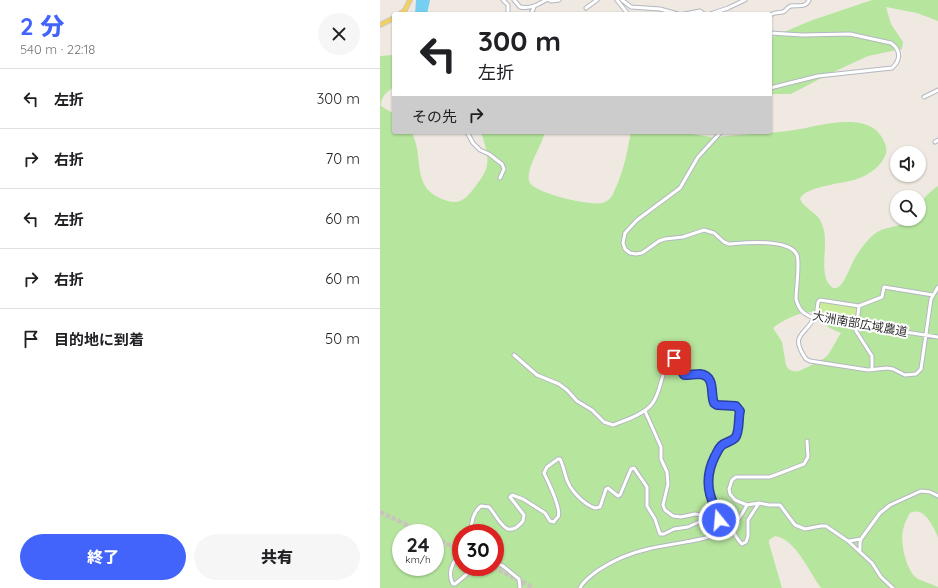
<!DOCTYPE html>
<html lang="ja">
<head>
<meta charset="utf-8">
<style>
	body { margin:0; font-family:Quicksand,"Noto Sans JP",sans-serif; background:#f6f6f6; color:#202124; height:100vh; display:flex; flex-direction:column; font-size:15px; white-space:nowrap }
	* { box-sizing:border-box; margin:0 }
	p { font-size:13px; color:#757577 }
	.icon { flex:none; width:22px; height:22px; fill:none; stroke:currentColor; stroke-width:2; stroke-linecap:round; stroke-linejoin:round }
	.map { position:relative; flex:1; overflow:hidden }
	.drawer { display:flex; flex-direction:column; background:#fff; width:380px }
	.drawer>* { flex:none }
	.hud { position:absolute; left:12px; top:12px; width:380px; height:122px; border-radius:4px; box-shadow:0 1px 3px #0004; background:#fff; color:#202124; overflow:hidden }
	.tools { position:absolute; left:510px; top:146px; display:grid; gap:8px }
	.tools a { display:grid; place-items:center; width:36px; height:36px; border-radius:50%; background:#fff; box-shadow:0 1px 3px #0004; font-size:20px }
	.speed { position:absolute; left:12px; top:524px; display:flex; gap:8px; font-size:20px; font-weight:700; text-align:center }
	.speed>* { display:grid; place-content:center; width:52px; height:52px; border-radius:50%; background:#fff; box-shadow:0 1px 3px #0004; line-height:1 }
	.speed small { font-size:10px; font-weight:400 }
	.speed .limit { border:6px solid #d22; background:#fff; color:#111 }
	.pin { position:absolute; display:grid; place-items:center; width:34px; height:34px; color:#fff; margin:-17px; border-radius:8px; box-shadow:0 2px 6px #0006 }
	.me { position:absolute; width:44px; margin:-22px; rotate:343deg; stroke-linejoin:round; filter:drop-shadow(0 0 3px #0008) }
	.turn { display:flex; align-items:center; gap:14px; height:84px; padding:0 20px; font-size:18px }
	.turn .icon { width:52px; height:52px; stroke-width:2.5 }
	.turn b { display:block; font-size:28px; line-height:34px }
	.then { display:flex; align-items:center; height:38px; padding:0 20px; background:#0003; gap:8px; font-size:15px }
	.round { display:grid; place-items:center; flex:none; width:42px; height:42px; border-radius:21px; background:#f6f6f6 }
	.summary { display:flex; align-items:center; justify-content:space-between; height:68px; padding:0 20px }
	h1 { font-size:24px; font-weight:800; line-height:30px; color:#4264fb }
	.primary-button { display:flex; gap:8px; margin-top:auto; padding:8px 20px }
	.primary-button a { flex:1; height:46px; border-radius:24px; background:#4264fb; color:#fff; font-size:16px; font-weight:800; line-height:46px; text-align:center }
	.primary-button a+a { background:#f6f6f6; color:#202124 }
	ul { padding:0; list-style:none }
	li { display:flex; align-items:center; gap:12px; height:60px; padding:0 20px; border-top:1px solid #e0e0e0 }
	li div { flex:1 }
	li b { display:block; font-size:15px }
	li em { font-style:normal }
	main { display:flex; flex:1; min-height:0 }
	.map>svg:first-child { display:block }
	.green { fill:#b6e59e; fill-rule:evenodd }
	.pitch { fill:#c9ec9a }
	.water { fill:#75cff0 }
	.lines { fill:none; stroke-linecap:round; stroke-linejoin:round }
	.highway-tunnel { stroke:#c8c4bd; stroke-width:4.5; stroke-dasharray:4.5 2; stroke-linecap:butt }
	.minor-casing { stroke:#b4b7c1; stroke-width:5 }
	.major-casing { stroke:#c9c9c9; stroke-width:6 }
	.minor { stroke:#fff; stroke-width:3 }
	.major { stroke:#f2d163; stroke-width:4 }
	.route-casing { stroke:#2b41a3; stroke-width:10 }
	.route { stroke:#4264fb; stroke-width:7 }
	.labels { text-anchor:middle; stroke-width:4; stroke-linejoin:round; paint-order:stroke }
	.street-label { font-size:12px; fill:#2e2e2e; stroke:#fff }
</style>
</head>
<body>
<main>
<section class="drawer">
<div class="summary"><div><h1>2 分</h1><p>540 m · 22:18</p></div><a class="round"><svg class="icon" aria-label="close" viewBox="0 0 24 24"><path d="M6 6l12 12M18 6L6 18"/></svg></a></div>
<ul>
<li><svg class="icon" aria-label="left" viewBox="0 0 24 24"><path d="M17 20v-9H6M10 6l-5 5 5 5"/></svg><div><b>左折</b></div><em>300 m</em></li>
<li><svg class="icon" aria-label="right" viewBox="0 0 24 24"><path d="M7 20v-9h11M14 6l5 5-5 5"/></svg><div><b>右折</b></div><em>70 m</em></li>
<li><svg class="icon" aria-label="left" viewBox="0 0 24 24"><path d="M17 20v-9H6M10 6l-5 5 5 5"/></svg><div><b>左折</b></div><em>60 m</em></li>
<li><svg class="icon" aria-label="right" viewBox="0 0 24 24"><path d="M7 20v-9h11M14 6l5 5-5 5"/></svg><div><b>右折</b></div><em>60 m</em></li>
<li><svg class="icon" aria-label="arrive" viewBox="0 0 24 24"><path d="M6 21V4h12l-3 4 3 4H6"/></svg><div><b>目的地に到着</b></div><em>50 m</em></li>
</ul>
<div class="primary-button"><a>終了</a><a>共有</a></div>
</section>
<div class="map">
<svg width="558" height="588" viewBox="0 0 558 588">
	<rect width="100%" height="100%" fill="#efe9e1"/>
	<path class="green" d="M492,0H558V21L537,13L506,7L511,24L523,42L522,49L488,56L447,75L411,94H390V38L430,21Z
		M14,55V87C8,91 0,97 1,106L14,114V132H32C33,136 35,140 36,144C40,159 37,178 49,191C52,194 57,197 62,199C80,207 87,198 97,184C101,179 106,172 107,165C109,155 104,142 101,132H165C162,145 146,168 149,181C151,193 211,206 222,203C226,202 230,199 232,196C234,193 235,188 237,185C242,172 246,160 248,147C249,142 250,137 251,132H301L330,137H338C363,134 389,134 414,130C433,127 452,121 471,122C479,122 491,125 497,131C503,138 510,148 504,158C499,167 491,173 482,177C468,184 425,185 420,199C425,210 438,212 442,224C449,242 441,261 446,279C448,283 452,290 457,288C465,284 471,264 476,256C481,249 488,238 496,233C503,228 511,228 519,225C527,222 529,219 539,219C539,216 539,212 539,209C540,200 551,191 558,186V537C553,527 545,506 530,513C527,518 524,524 523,530C520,542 526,572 538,579C544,582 552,584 558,587V588H441C429,572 416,539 395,536L389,540V543L402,588H0V56ZM430,312L438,314C447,327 446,327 461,333C456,340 453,348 448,355C445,359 424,369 419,371C414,372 408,371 406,365L402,342L393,328C403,320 417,313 430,312ZM21,533H55V567H21ZM81,533H115V567H81Z"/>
	<path class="pitch" d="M441,301L478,307L475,322L439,316Z"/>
	<path class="water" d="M36,0H50L47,14H35Z"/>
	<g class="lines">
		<path class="highway-tunnel" d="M0,512L44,533
			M55,538L81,551
			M113,567L154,588"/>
		<g class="minor-casing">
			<path id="minor" d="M123,0L128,5V14
				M134,0L140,7C151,9 157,5 166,0
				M169,0L171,1L179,0
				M237,0L248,14
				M242,0L251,7L280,9L298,14
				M206,8L217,0
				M151,14L154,7
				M304,14L320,11L324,14
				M330,14L348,8L365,0
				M390,15C395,12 398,13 403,12C407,10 407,7 411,6C418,5 426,8 429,0
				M390,33L422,35L470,34L511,43C521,50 521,60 512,68L438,76L390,88
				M544,97L558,90
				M87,132L93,143L100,150L109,154L118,161L122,164L124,169L120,178
				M341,132L318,157L300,188L257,220L245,233L243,243L245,249L250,253L256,254L262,253L279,241L285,239L303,237L324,230L334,233L344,242L349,244C364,243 410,238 417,255C420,264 416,288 416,299C419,310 423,314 434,318L558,337
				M555,142L558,140
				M479,306L476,331L492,356V370
				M434,318C425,336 409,334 426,359L430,361L488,370L507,368L513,369L525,375L536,374L541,369L551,299L558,287
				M436,318L438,302L440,300L479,306L502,297L504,287L553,295
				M134,355L157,375L179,384L187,390L197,401L212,410L224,422L233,425C246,420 264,414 272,404C283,390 279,370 294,358L299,359L301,370L304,375C310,375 315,374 320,374C336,375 330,394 334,403L337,405L356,406L360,411C358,418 359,428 356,435C353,442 343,443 338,450C324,473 325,494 340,516C341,519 344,520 346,522C353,528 355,538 362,544L366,542L368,536V520L379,503
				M265,411L281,447V459L287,472L288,484L283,505L285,510L293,516L301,517L315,514L333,517L340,516
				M427,441L428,457L424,464L390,477H356L352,480L349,489L350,494L355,500L367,505L379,503L389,505H400L415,525L425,529L441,526H446L468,541L492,563L501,577L513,588
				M91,533C91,524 93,512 101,506L109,507C119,518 126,542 143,521L144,515L130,497L132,495L143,499L165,513L170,521L174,522C174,521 178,517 178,517C182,509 168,482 164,473L167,467L178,459H180C183,465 184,471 186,477C189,489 203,504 215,508L220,507L226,489L228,488L238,496L240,495L251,469L254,468L267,487V506L275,519L280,534H284L294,529L308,527L319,522H324L330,526L339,520H343
				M481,539L500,513L510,505L541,491L550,492L558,496
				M469,541L481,539L480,543V550
				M81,552C73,561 67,573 73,584H75L93,569H101L102,567
				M115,562L123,566L139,579L140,588
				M200,588C203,581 211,576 217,571C232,561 250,553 268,549C291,543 333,541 351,527C358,521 363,513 367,505"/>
		</g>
		<g class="major-casing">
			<path id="major" d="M20,14L25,10L30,0
				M0,25L14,18"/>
		</g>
		<use href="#minor" class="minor"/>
		<use href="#major" class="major"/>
	</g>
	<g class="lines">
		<g class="route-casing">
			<path id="route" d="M294,358L299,359L301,370L304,375C310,375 315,374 320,374C336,376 330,394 334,403L337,405L356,406L360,411C358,418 360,432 355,438C351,442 345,442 341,446C338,449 337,453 335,456C326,474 326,490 335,507C338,512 340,516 344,520H339"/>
		</g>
		<use href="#route" class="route"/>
	</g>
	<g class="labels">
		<g class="street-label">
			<text transform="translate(480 324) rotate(10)" y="4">大洲南部広域農道</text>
		</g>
	</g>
</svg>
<div class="tools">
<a><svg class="icon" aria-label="sound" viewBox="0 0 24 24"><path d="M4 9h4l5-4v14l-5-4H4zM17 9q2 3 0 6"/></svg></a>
<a><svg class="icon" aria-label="search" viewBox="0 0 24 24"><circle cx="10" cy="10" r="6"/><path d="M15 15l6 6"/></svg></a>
</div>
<div class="speed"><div>24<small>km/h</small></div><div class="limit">30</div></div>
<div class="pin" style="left:294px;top:358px;background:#d93025"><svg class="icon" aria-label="arrive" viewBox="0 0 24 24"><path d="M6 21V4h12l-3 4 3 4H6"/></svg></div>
<svg class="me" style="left:339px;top:520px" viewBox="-20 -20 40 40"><circle r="17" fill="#4264fb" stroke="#fff" stroke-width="3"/><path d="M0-11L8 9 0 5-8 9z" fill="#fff"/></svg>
<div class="hud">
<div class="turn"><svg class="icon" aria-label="left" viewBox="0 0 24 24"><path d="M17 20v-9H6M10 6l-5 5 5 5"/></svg><div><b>300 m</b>左折</div></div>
<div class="then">その先<svg class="icon" aria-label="right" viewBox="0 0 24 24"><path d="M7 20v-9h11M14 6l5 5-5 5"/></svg></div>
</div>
</div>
</main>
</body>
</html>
